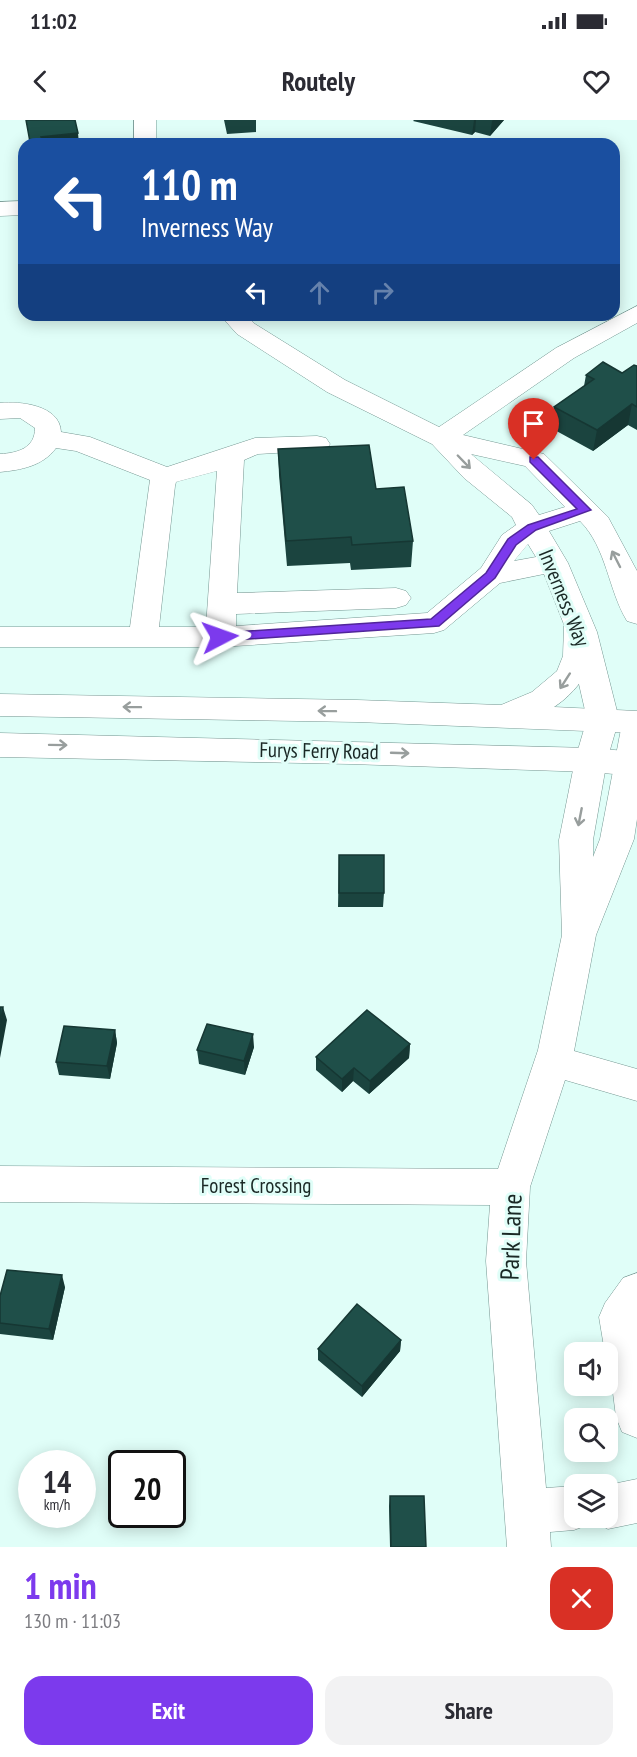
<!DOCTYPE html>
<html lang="en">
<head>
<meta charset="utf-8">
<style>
	body { margin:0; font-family:"PT Sans Narrow",sans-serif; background:#f2f2f3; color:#2b2b33; height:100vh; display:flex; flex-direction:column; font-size:22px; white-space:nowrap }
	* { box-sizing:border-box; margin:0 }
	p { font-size:20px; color:#7c7c81 }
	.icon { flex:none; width:33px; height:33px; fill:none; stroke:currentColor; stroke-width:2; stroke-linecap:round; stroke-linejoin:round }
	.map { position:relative; height:1427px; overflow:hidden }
	.sheet { display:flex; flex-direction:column; background:#fff; flex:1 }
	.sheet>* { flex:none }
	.guide { position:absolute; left:18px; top:18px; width:602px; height:183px; border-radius:18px; box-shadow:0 3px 15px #0003; background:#1a4fa0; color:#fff; overflow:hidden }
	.tools { position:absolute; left:564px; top:1222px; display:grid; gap:12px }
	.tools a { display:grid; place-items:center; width:54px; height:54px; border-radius:12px; background:#fff; box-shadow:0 3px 15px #0003; font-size:30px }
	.speed { position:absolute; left:18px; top:1330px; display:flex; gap:12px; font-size:30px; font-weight:700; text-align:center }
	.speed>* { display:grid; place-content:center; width:78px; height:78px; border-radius:50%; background:#fff; box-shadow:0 3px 15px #0003; line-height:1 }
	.speed small { font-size:15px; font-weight:400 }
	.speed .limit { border:3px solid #111; border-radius:9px; background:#fff; color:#111 }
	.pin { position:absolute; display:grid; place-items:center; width:51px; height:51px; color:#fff; margin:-62px -26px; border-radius:50% 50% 50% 0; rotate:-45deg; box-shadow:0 0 6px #0007 }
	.pin .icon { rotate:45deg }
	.me { position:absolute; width:66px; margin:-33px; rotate:86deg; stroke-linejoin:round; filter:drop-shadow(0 0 4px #0008) }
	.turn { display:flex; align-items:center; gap:21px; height:126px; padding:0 24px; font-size:27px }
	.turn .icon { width:78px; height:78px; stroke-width:2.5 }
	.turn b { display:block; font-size:42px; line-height:51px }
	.lanes { display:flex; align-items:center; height:57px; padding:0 24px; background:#0003; justify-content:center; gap:30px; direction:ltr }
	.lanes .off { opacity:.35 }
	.round { display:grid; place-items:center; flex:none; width:63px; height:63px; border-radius:18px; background:#f2f2f3 }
	.head { display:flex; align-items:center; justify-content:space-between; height:102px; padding:0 24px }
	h1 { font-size:36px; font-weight:800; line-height:45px; color:#7c3aed }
	.button { display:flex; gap:12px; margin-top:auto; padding:12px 24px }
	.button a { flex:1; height:69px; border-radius:18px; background:#7c3aed; color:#fff; font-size:24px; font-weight:800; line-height:69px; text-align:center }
	.button a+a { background:#f2f2f3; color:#2b2b33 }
	.status { display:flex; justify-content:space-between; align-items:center; height:42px; padding:0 30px; background:#fff; direction:ltr }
	.status svg { height:16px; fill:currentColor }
	header { display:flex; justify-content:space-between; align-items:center; height:78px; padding:0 24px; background:#fff; font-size:27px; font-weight:800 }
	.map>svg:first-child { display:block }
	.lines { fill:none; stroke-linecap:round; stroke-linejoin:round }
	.minor-casing { stroke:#759792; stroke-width:1 }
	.major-casing { stroke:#759792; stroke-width:1 }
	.minor { fill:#fff; fill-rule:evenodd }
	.major { fill:#fff; fill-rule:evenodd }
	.wall { fill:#1b443f }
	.shaded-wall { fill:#163733 }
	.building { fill:#1f4f49; stroke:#163733; stroke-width:1.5 }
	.oneway { stroke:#989e9d }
	.route { fill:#7c3aed; stroke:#51269a; stroke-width:1.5 }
	.labels { text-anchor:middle; stroke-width:6; stroke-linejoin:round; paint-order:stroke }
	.street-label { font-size:21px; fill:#1a2825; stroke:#e0fef8 }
	.near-street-label { font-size:26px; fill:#1a2825; stroke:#e0fef8 }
</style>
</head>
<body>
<div class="status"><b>11:02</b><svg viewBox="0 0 49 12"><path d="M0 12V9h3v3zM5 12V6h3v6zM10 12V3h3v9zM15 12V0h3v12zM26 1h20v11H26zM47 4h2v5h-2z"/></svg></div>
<header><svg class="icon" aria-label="back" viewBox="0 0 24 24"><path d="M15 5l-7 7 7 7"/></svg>Routely<svg class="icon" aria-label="heart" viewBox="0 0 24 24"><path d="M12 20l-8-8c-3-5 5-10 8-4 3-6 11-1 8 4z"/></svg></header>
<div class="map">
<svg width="637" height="1427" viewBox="0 0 637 1427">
	<rect width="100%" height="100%" fill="#e0fef8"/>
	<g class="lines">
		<g class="minor-casing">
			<path id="minor" d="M134,0H156V24H134Z
				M24,81V95L0,96V82Z
				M637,186V203L574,238L463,315L544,334L608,397L637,451V504L627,501C608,470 607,428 580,401L549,411L568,443L597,512L619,599L607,640L593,720V737L600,719L621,609L626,601L637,597V699L634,719L596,815L574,931L637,949V981L565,960L530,1067L526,1141L546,1368L574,1366V1398H608V1365L637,1359V1403L608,1409L591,1400L590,1404L574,1410L550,1412L551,1427H507L486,1141L490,1085L0,1082V1046L498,1049L538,930L562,815L559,720L575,640L587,599L567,512L544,454L500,463L444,510L434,513L220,527H0V507H130L150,360L76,331L56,328C43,346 21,350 0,352V334C18,333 35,328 35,308L20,298L0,299V283C20,281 60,285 61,312L90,317L167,347L255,318L317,316L326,318L330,324L326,330L258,334L244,340L237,473L396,468L406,471L411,478L406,485L396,488L236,494V506L427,493L481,448L502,415L516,405L512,397L464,358L432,324L327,272L237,214L220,195H246L255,204L345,260L439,307L556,228ZM471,334L525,346L565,387L539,395L532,385ZM217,351L206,507H159L175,366L176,362ZM528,424L536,437L514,441Z
				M637,1153V1318L622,1312L616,1297L608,1233H605L599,1197L605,1183L623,1158Z"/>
		</g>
		<g class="major-casing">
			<path id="major" d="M579,496L589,499C608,530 581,570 554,587L637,591V613L357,602L0,596V574L357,580L501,585L532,572L557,551L563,536L564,506L569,499Z
				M0,613L591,628L637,632V656L591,652L350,644L0,637Z"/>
		</g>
		<use href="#minor" class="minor"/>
		<use href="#major" class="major"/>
	</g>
	<path class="wall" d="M224,0H256V12L227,14Z
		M414,0H504L490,16L475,12L472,15L413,1Z
		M637,246V310L628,305L593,331L551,308L554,287L584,266L586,255L622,253Z
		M278,329L376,369L413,421L411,447L351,450L350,443L287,446L279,355Z
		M339,735L384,773L383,787H338Z
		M115,910L117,923L110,959L59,955L56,942Z
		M410,924L409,938L369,974L353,961L342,972L316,950V937Z
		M254,927L245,955L199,944L197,930Z
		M65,1167L53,1220L0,1214V1176Z
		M401,1220L400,1231L362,1277L318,1240V1229Z
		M390,1376L426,1427H390L389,1386Z"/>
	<path class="shaded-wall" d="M474,0H476L475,12L472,15Z
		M493,0H504L490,16L492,1Z
		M78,13L79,24H30V22L41,17Z
		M632,284L628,305L593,331L597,310Z
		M3,887L7,900L0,938V904Z
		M115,910L117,923L110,959L107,946Z
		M253,914L254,927L245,955L244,941Z
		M410,924L409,938L369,974L370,961Z
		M354,948L353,961L342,972V959Z
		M62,1155L65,1167L53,1220L49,1209Z
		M401,1220L400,1231L362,1277V1266Z"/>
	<path class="building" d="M26,0H75L78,13L41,17L42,20L30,22Z
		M603,242L622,253L634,245L637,246V287L632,284L597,310L554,287L594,259L586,255Z
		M369,325L376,369L404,367L413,421L352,425L351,417L286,421L278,329Z
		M339,735H384V773H339Z
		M0,887H3L0,904Z
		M367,890L410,924L370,961L354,948L342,959L316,937Z
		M207,904L253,914L244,941L197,930Z
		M64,906L115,910L107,946L56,942Z
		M7,1150L62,1155L49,1209L0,1203V1176Z
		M357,1184L401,1220L362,1266L318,1229Z
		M390,1376H424L426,1427H391Z"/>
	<defs><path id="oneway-shaft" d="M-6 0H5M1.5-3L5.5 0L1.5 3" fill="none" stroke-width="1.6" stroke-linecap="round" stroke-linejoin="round" transform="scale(1.5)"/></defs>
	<g class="oneway">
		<use href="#oneway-shaft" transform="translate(464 342) rotate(46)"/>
		<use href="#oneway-shaft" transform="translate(616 439) rotate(-117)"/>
		<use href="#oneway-shaft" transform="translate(565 561) rotate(123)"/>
		<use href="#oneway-shaft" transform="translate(132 587) rotate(-179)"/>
		<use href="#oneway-shaft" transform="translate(327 591) rotate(-179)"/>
		<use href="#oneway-shaft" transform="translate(58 625) rotate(1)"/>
		<use href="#oneway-shaft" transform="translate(400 633) rotate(2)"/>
		<use href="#oneway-shaft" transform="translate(580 697) rotate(101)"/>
	</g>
	<path class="route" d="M530,337H538L591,390L536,410L516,425L495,458L439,506L220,521L214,517L220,513L431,499L486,453L508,419L528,405L577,389L530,342Z"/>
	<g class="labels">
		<g class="street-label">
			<text transform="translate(564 478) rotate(68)" y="7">Inverness Way</text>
			<text transform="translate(319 631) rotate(1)" y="7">Furys Ferry Road</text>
			<text x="256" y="1073">Forest Crossing</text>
		</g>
		<g class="near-street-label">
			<text transform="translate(511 1117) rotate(-88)" y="9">Park Lane</text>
		</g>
	</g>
</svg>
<div class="tools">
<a><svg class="icon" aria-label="sound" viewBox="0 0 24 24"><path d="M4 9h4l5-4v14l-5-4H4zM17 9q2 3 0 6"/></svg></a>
<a><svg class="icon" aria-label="search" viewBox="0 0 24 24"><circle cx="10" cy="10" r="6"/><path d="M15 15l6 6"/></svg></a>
<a><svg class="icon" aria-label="layers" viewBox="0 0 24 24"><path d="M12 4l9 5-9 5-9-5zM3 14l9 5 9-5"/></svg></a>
</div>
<div class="speed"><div>14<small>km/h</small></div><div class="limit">20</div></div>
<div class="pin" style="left:534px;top:340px;background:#d93025"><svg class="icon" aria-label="arrive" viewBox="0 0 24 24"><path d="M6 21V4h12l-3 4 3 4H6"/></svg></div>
<svg class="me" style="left:220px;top:517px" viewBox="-20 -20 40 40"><path d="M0-17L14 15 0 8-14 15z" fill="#7c3aed" stroke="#fff" stroke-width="4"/></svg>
<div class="guide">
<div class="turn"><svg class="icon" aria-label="left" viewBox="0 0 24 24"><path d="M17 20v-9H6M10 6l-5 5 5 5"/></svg><div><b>110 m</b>Inverness Way</div></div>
<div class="lanes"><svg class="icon" aria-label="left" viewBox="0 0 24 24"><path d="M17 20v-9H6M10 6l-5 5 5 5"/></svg><svg class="icon off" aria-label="ahead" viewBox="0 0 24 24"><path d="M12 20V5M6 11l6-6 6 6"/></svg><svg class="icon off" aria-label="right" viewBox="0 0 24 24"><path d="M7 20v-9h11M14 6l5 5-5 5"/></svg></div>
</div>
</div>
<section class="sheet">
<div class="head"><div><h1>1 min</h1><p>130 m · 11:03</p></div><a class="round" style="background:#d93025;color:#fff"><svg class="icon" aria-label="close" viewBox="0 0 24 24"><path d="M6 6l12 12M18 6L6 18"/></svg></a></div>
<div class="button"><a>Exit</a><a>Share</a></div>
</section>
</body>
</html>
